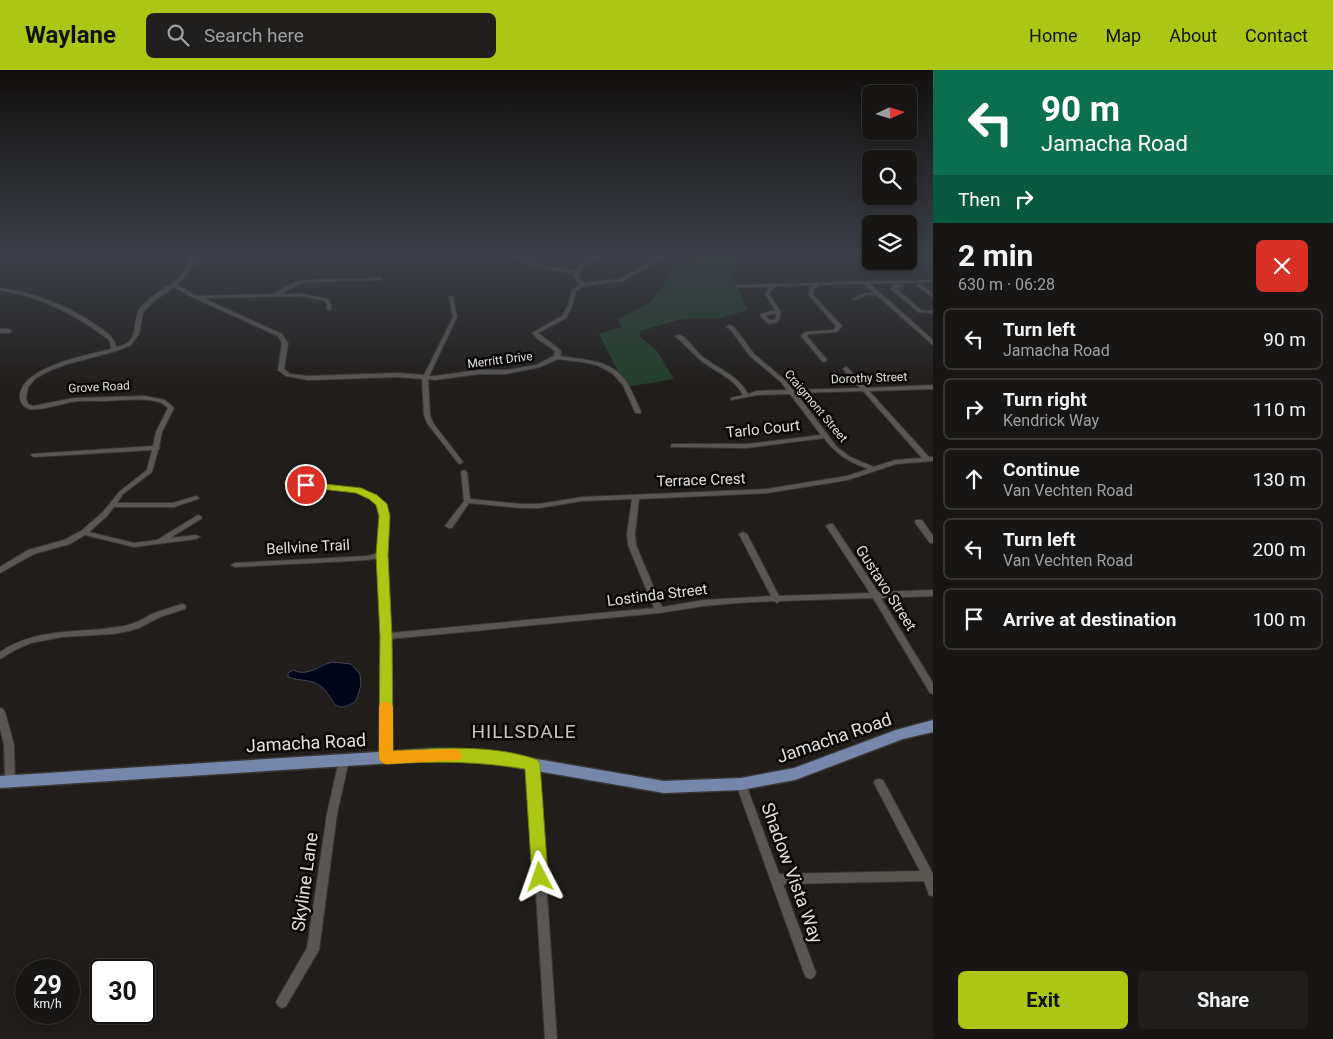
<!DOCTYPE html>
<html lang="en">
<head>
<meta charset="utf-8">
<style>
	body { margin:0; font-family:Roboto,sans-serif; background:#211f1d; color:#f1f3f6; height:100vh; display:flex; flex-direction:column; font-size:19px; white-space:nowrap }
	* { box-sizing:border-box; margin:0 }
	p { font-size:16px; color:#9f9fa0 }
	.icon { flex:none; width:28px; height:28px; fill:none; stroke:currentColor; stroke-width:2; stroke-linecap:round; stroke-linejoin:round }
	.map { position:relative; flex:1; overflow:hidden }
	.side { display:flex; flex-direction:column; background:#181614; width:400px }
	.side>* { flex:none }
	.hud { background:#0b6e4f; color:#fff; overflow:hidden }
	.needle { width:32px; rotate:86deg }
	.fabs { position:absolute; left:862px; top:15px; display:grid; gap:10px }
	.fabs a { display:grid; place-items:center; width:55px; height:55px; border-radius:8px; background:#181614; box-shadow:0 2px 8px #0003,0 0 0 1px #363534; font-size:25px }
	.speed { position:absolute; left:15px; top:889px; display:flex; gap:10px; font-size:25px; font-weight:700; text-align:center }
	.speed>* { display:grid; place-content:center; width:65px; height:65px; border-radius:50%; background:#181614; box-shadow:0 2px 8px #0003,0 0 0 1px #363534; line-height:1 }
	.speed small { font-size:12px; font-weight:400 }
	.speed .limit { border:2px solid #111; border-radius:8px; background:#fff; color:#111 }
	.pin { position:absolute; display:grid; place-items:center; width:42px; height:42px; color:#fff; margin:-21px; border:2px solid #fff; border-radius:50%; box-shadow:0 1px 5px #0007 }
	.me { position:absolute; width:55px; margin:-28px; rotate:356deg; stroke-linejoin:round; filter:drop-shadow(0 0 4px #0008) }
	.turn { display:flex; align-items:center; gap:18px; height:105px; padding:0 25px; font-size:22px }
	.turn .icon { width:65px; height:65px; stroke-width:2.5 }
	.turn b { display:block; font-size:35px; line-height:42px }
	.then { display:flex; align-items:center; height:48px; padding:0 25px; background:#0003; gap:10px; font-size:19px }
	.round { display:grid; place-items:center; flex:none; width:52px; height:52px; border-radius:8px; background:#211f1d }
	.overview { display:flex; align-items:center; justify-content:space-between; height:85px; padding:0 25px }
	h1 { font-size:30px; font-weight:700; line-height:38px }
	.primary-button { display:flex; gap:10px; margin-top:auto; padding:10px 25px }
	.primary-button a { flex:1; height:58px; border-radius:8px; background:#abc614; color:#111; font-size:20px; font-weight:700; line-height:58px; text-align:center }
	.primary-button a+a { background:#211f1d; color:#f1f3f6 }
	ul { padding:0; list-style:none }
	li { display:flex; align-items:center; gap:15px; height:62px; margin:0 10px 8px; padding:0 15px; border:2px solid #363534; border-radius:8px }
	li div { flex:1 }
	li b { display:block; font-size:19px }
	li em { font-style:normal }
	header { display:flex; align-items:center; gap:30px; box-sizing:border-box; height:70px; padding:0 25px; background:#abc614; color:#111 }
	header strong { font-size:24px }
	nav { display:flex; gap:28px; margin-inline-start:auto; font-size:18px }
	.search { width:350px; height:45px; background:#211f1d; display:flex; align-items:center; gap:12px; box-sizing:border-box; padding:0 18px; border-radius:8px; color:#9f9fa0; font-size:19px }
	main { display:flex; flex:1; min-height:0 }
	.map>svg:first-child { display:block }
	.green { fill:#233e2a }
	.water { fill:#000518; stroke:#444653 }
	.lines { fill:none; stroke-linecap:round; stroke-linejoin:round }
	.minor-casing { stroke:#393735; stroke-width:2 }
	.tertiary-casing { stroke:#393735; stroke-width:2 }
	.primary-casing { stroke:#393735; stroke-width:3 }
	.minor { fill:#5a5753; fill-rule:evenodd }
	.tertiary { fill:#5a5753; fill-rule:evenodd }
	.primary { fill:#7786ab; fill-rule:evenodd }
	.route { fill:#abc614; stroke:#6f810d }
	.slow { fill:#f59e0b }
	.labels { text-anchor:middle; stroke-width:5; stroke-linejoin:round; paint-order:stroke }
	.far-street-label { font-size:12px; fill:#e1dfdd; stroke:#090807 }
	.street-label { font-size:15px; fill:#e1dfdd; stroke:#090807 }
	.near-street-label { font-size:18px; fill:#e1dfdd; stroke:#090807 }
	.near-neighbourhood-label { font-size:19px; letter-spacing:1px; fill:#c8c5c1; stroke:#090807 }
</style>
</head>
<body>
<header>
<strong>Waylane</strong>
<div class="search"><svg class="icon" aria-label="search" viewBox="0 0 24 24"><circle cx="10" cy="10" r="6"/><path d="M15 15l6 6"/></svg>Search here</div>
<nav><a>Home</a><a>Map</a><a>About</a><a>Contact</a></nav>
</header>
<main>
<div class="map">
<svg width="933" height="969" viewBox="0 0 933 969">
	<rect width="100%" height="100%" fill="#201d1a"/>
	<path class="green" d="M737,187L733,208L748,240L721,248H684L641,261L639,266L657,281L674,309L626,317L599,264L621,257L618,249L651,232L675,199L696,189Z"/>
	<path class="water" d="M332,592L351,594L360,604L361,615L356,631C331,648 335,625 319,615C310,609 298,611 288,607V603L293,600C308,607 318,596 332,592Z"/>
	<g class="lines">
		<g class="minor-casing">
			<path id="minor" d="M192,185H196C193,198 187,206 177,215L197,226L273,224L296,212L306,210L382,208V210H380L306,212L300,214L280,224H302L328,229L331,234V239L329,240L327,239V234L324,231L302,226L203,228L282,264L288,273L284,299L290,304L308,306L398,303L424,305L453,247L449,227L451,226L453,227L457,247L429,306H435L479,300H506L536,295L554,286L555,281L538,269L532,263L562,246L568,236L572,220L580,215L574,206L575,203C553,201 529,197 511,185H516L545,196L576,201C583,189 595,185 608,185C596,191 583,191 578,206L584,213L620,209L663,185H668L623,211L584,216L576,221L572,236L566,248L538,263L554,275L561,281L560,286C583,290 610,289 625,310C632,320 636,331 641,342L640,343H636L635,342L623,315L612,303L597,295L582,292L558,289L540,297L506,304H479L435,310L428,309L430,345L433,353L463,392L460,394L458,393L427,353L424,345L422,309L398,307L308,310L286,306L278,300L282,273L278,266L194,228L174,217L153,232L143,242L139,264L131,275L116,281L68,294L51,300L36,308L28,317L26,328L28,334L33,336L74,328L145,326L165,330L174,338L162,362L159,377L160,378L158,380L152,402L123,424L117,433H173L196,426L199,428L198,429L174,437H114L107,446L89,462L134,473L157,470L198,445L202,447L201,449L170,468L196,465L200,467L196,469L134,477L85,465L70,474L34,484L0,503V497L28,480L64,470L81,461L103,442L119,422L147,400L152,380L34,387L32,386L31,385L32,384L153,376L156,362L168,338C165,336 163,333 159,332C142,328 123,330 105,331C94,331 82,330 71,332C62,334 38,341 30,339C25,338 21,334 20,329C17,297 89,285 111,279L110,272L108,269C75,244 41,227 0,220V218C35,223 67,235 96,255C105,261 115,267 116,277C120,276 124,275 127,273C139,265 132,248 141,237C159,216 183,216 192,185Z
				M933,210V212L819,215L814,219L813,225L842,256L837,262L808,264L807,266L827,290L824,292L822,291L801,266L805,262L833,260L836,256L809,225L810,218L813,215L776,216L771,221L769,224L780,241V248L777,252L769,254L761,247V244L775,240L765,224L770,217H737L735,216L737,215ZM776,243V248L773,250H770L765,246Z
				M917,214H921L933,224V227L917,216Z
				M893,215H903V217L896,218L921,240L933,241V243L918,242L891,219V218Z
				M866,223H878L880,224L878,225H867L854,230L852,229Z
				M729,255L734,257L754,284L785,310L793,320L860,318L843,299L846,297L848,298L866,318L933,315V319L869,321L929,387H933V391L896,394L848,410L767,423L639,429L635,464L636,475L662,537L704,530L771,526L739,464L743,462L747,464L779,526L870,523L826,456L830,454H833L878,522L933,520V526L881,528L933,613V624L930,623L873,528L780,531L777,533L774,531L737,533L704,536L659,543L390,569L391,687L389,690L386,691L383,690L381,687L382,566L378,488L368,490L235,497L231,495L235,493L368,486L378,483L381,446L378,435L371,428L357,422L287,415L284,413L285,412L358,418L375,426L383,433L389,446L386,485L390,563L654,538L628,475L627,464L632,429L582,431L539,438H521L469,433L452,458H449L445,456L464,431L461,402L464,400L467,402L470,429L521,434H539L582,427L767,419L847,406L868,399C848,391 837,385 824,368L747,378L671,377V375L673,374H747L821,365L790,324L757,325L731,330V328L743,325C733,306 712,301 698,288C690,281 684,273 675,266L680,265C690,270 694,280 703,287C718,299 738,305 748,324L757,321L787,320L781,312L750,286L730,259L726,257ZM863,321L922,388L895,390L874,397L850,387L837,377L796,323Z
				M0,259H9L12,261L9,263H0Z
				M916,450H922L933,466V473H930L916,454L915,452Z
				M182,534L185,535L186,537L185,539L160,547L139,558L129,561L113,564L62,567L31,573L17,579L0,589V582C40,555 83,565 128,555C137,553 144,548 152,544C162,540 172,537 182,534Z
				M0,638L3,639L5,642L14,675L15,711L14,714L10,715L6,714L5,711L4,675L0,659Z
				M344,686L347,687L349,690L337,744L319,880L286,936L282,938L278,936L276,932L278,928L307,878L327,744L339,690L341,687Z
				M533,690L536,691L538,694L557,969H545L528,694L530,691Z
				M879,709L883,710L932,802L933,805V826L929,825L924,811L783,814L816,903L814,907L810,909L806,907L804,903L736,714L737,711L741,710L745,711L746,714L779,804L920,801L874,713L875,710Z"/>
		</g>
		<g class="tertiary-casing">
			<path id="tertiary" d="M864,212H868L933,270V275L864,214Z"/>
		</g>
		<g class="primary-casing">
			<path id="primary" d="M933,650V662L903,669L795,710L741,720L664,723L496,694L441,690L0,718V706L441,678L496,682L664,711L741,708L794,698L896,660Z"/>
		</g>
		<use href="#minor" class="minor"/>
		<use href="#tertiary" class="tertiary"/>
		<use href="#primary" class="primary"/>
	</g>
	<linearGradient id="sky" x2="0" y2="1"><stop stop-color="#12100e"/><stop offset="0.58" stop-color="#3c4049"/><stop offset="1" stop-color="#3c4049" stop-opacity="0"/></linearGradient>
	<rect width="933" height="321" fill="url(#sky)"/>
	<path class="route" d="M306,412L361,418L377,425L387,434L390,446L388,485L392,566L393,681C440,678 493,674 538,690L540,694L548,807L546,812L540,815L534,812L532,807L525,699C478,691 434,691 386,694L381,692L379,688L380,566L376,485L379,446L376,435L369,429L356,423L303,417V413Z"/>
	<path class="slow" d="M386,632L391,633L393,637V681L454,679L460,681L462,685L460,690L386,694L381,692L379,688V637L381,633Z"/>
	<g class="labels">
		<g class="far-street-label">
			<text transform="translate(500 290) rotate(-7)" y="4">Merritt Drive</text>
			<text transform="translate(869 308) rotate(-2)" y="4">Dorothy Street</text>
			<text transform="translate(99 317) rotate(-3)" y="4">Grove Road</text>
			<text transform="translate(816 336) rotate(50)" y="4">Craigmont Street</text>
		</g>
		<g class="street-label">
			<text transform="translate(763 359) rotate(-6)" y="5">Tarlo Court</text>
			<text transform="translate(701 410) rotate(-2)" y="5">Terrace Crest</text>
			<text transform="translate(308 477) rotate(-3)" y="5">Bellvine Trail</text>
			<text transform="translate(886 518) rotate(57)" y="5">Gustavo Street</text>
			<text transform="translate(657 525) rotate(-7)" y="5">Lostinda Street</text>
		</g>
		<g class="near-street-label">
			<text transform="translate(834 668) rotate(-19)" y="6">Jamacha Road</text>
			<text transform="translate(306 673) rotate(-3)" y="6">Jamacha Road</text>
			<text transform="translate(792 803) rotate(70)" y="6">Shadow Vista Way</text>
			<text transform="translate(305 812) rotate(-82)" y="6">Skyline Lane</text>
		</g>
		<g class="near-neighbourhood-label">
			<text x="524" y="668">HILLSDALE</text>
		</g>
	</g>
</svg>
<div class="fabs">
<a><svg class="needle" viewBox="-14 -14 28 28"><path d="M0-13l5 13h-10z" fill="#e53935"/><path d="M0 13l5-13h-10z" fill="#9f9fa0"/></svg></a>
<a><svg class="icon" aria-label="search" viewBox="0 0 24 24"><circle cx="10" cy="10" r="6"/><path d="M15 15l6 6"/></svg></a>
<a><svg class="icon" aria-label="layers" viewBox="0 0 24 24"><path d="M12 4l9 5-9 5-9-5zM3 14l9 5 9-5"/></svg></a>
</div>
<div class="speed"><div>29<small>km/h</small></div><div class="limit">30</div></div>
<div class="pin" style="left:306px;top:415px;background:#d93025"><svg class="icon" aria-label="arrive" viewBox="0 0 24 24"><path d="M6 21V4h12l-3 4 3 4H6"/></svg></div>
<svg class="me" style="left:540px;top:807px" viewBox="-20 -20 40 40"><path d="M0-17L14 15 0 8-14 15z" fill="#abc614" stroke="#fff" stroke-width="4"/></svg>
</div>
<section class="side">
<div class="hud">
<div class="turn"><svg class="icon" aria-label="left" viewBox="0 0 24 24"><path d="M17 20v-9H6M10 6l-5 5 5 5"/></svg><div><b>90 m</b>Jamacha Road</div></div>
<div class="then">Then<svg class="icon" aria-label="right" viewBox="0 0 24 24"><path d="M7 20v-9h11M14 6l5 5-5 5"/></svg></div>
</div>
<div class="overview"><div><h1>2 min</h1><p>630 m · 06:28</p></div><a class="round" style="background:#d93025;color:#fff"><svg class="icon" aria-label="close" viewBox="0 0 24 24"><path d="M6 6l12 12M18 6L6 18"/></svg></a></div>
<ul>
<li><svg class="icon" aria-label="left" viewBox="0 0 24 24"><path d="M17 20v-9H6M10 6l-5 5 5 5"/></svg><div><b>Turn left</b><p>Jamacha Road</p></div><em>90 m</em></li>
<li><svg class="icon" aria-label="right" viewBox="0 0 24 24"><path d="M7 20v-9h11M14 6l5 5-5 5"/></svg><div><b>Turn right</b><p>Kendrick Way</p></div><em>110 m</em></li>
<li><svg class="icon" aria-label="ahead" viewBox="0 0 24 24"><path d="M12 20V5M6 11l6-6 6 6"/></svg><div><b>Continue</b><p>Van Vechten Road</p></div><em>130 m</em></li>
<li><svg class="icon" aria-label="left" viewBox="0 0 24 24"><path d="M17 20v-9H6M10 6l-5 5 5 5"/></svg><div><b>Turn left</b><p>Van Vechten Road</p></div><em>200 m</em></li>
<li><svg class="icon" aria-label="arrive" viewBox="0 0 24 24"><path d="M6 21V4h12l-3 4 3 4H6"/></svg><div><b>Arrive at destination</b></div><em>100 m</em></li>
</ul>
<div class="primary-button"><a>Exit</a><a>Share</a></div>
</section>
</main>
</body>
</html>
